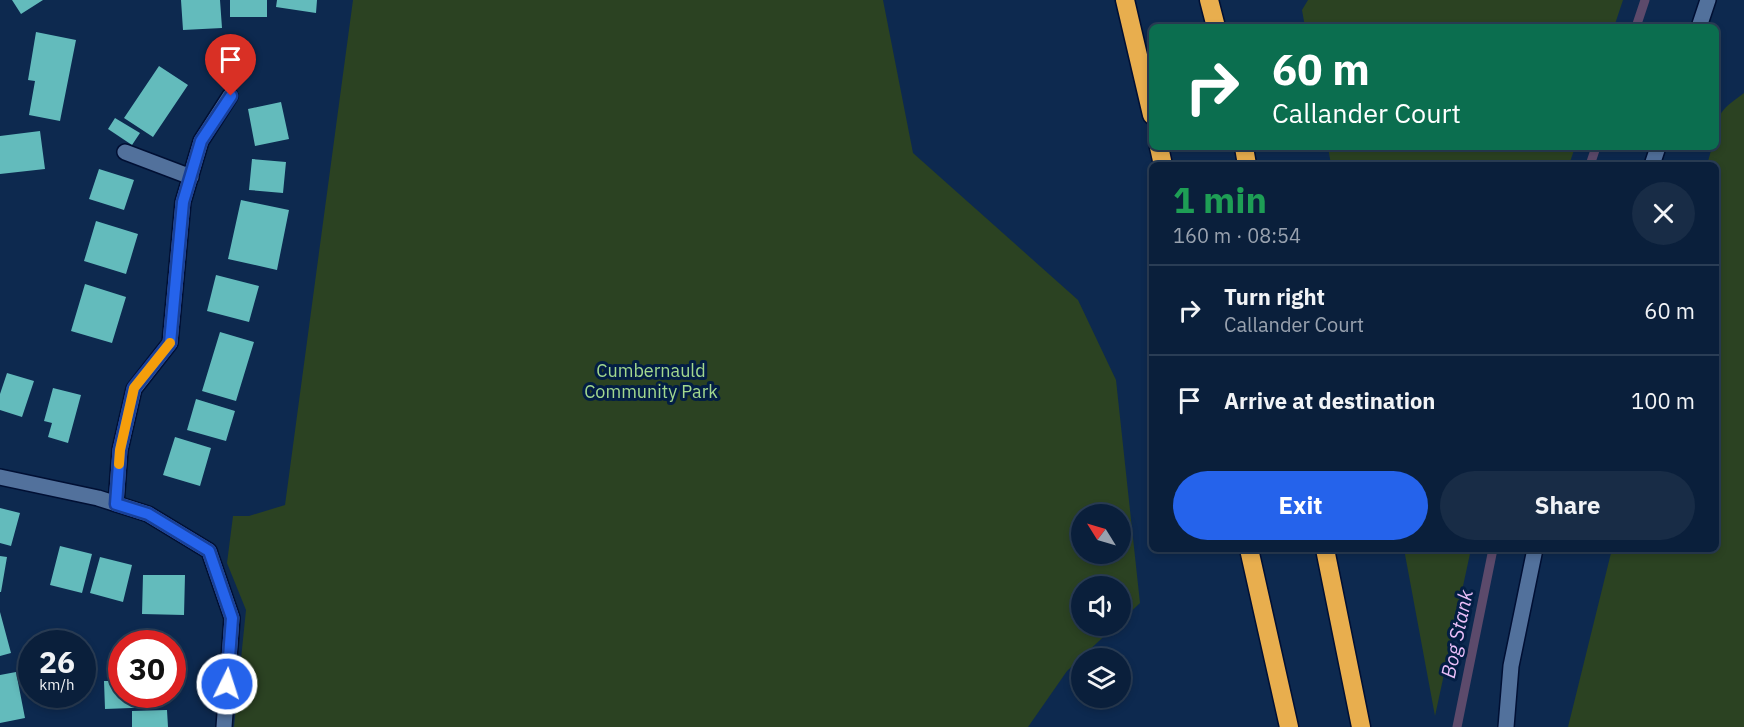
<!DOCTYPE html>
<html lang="en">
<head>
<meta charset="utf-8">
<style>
	body { margin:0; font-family:"IBM Plex Sans",sans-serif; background:#182c46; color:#f1f3f6; height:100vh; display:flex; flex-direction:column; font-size:22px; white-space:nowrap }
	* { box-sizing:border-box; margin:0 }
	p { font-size:20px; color:#99a2af }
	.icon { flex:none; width:33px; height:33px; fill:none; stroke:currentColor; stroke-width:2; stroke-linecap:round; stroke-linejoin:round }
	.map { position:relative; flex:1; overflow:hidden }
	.panel { position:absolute; left:1149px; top:162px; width:570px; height:390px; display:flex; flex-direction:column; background:#0a1f3b; border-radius:9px; box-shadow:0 3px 9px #0003,0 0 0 2px #2a3d55 }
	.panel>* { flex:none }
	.guide { position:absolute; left:1149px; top:24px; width:570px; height:126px; border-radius:9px; box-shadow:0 3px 9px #0003,0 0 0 2px #2a3d55; background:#0b6e4f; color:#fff; overflow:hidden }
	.needle { width:39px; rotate:307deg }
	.buttons { position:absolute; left:1071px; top:504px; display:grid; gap:12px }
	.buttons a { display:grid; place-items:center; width:60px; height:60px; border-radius:50%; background:#0a1f3b; box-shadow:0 3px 9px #0003,0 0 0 2px #2a3d55; font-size:30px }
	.speed { position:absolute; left:18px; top:630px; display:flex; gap:12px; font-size:30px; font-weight:700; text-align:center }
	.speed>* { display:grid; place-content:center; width:78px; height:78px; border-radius:50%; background:#0a1f3b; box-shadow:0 3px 9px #0003,0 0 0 2px #2a3d55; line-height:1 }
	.speed small { font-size:15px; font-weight:400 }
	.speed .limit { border:9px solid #d22; background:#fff; color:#111 }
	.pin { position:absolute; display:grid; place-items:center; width:51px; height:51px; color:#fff; margin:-62px -26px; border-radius:50% 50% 50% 0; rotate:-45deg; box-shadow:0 0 6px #0007 }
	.pin .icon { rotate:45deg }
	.me { position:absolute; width:66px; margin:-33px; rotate:4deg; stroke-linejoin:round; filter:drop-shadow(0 0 4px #0008) }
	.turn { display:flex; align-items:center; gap:21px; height:126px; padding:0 24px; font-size:27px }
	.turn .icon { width:78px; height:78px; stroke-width:2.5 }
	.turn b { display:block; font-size:42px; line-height:51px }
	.round { display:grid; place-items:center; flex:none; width:63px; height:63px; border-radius:32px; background:#182c46 }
	.head { display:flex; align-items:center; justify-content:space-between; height:102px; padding:0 24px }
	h1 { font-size:36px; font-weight:700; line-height:45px; color:#1e9e55 }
	.action { display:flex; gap:12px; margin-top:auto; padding:12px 24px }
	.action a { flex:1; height:69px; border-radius:36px; background:#2563eb; color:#fff; font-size:24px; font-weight:700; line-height:69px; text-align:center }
	.action a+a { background:#182c46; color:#f1f3f6 }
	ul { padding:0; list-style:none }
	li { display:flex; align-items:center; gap:18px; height:90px; padding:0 24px; border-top:2px solid #2a3d55 }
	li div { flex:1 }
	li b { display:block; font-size:22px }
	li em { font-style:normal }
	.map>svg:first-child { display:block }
	.green { fill:#2b4222; fill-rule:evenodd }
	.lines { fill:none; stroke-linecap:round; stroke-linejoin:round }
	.stream { stroke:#5c4a6b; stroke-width:9 }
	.building { fill:#63bbbc }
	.minor-casing { stroke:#000f33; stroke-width:18 }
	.highway-casing { stroke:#000f33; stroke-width:21 }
	.minor { stroke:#52719c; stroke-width:15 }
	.highway { stroke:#e8ae4e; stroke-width:18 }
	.route-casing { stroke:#184099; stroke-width:15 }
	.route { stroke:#2563eb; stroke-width:10 }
	.slow { stroke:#f59e0b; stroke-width:10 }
	.labels { text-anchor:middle; stroke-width:6; stroke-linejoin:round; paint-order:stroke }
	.park-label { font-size:18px; fill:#a3d88e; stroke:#031e44 }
	.water-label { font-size:20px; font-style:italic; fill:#e9bef8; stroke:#031e44 }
</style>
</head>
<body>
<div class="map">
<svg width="1744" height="727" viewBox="0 0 1744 727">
	<rect width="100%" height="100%" fill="#0d294f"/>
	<path class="green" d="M353,0H883L913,153L1078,300L1116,380L1140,603L1121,621L1120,586H1082V626H1115L1067,671L1028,727H234L246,610L227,563L233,516H249L285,505ZM1120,514V554H1082V514Z
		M1308,0H1623L1614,27H1305L1302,10Z
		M1744,93V727H1568L1612,549H1716V165H1707L1712,147H1716C1716,114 1718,112 1744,93Z
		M1328,147H1575L1569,165H1331Z
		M1404,549H1471L1435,716Z"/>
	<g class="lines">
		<path class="stream" d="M1636,27L1645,0
			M1590,165L1596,147
			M1457,727L1493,549"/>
	</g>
	<path class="building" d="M12,0H43L21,14Z
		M181,0H220L222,28L183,30Z
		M230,0H267V17H230Z
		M277,0H317L316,13L276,7Z
		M36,32L76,40L60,121L29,115L35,81L28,80Z
		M159,66L188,85L153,137L124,118Z
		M281,102L289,139L255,146L248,109Z
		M115,118L140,133L132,145L108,129Z
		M40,131L45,169L0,174V136Z
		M252,159L286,162L283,193L249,190Z
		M99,169L134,180L124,210L89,199Z
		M241,200L289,210L277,270L228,259Z
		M96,221L138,234L126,274L84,261Z
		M216,275L259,286L249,322L207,311Z
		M85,284L126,297L112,343L71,331Z
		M220,332L254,342L236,401L202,391Z
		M7,373L34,381L22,417L0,410V394Z
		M53,388L81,395L68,443L48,437L52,423L44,421Z
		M196,399L235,411L226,441L187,430Z
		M175,437L211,448L200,486L163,475Z
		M0,508L20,513L11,546L0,543Z
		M60,546L92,554L82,593L50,585Z
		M0,556L7,557L1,592H0Z
		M100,557L132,565L123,602L90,593Z
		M143,575H185L184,615L142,614Z
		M0,612L11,653L0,656Z
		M16,672L25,718L0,723V675Z
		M104,681H122V694H158V707L105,709Z
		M167,710L168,727H132V711Z"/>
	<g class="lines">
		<g class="minor-casing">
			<path id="minor" d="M1699,27L1708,0
				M125,152L191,177
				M1652,165L1658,147
				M0,477L98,498L148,514L209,551L232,618L224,727
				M116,504L120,450L134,389L170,343L183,202L201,141L230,96
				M1506,727L1511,666L1535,549"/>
		</g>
		<g class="highway-casing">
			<path id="highway" d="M1125,0L1152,115
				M1209,0L1216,27
				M1159,147L1163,165
				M1244,147L1247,165
				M1249,549L1289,727
				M1325,549L1361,727"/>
		</g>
		<use href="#minor" class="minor"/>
		<use href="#highway" class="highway"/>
	</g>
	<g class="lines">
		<g class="route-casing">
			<path id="route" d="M227,684L232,618L209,551L148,514L116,504L120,450L134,388L170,343L183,202L201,141L231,96"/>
		</g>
		<use href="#route" class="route"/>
		<path class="slow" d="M119,464L120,450L134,388L170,343"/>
	</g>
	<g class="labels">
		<g class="park-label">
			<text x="651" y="377">Cumbernauld<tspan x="651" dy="21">Community Park</tspan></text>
		</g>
		<g class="water-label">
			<text transform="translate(1457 634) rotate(-78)" y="7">Bog Stank</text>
		</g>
	</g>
</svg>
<div class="buttons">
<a><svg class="needle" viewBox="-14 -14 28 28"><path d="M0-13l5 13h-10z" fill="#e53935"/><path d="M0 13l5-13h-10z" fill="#99a2af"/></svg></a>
<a><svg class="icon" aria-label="sound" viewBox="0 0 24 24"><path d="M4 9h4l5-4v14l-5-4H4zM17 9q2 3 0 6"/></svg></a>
<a><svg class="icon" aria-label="layers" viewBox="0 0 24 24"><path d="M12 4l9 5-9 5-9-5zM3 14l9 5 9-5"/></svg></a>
</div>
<div class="speed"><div>26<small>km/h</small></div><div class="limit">30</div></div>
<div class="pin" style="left:231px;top:96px;background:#d93025"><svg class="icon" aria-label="arrive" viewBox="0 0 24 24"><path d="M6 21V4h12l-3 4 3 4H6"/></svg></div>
<svg class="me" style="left:227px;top:684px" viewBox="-20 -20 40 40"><circle r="17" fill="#2563eb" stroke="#fff" stroke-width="3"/><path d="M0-11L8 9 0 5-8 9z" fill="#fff"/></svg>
<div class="guide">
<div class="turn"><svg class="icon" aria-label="right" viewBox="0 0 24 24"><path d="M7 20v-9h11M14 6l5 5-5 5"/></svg><div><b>60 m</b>Callander Court</div></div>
</div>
<section class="panel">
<div class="head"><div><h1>1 min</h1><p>160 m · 08:54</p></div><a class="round"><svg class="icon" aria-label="close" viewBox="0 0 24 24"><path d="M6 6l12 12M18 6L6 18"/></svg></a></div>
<ul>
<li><svg class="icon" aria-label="right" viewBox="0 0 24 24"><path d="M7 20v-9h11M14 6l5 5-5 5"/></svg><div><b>Turn right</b><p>Callander Court</p></div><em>60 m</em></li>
<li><svg class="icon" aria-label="arrive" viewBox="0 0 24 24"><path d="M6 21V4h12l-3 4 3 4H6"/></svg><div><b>Arrive at destination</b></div><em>100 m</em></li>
</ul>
<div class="action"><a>Exit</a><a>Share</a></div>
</section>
</div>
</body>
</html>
